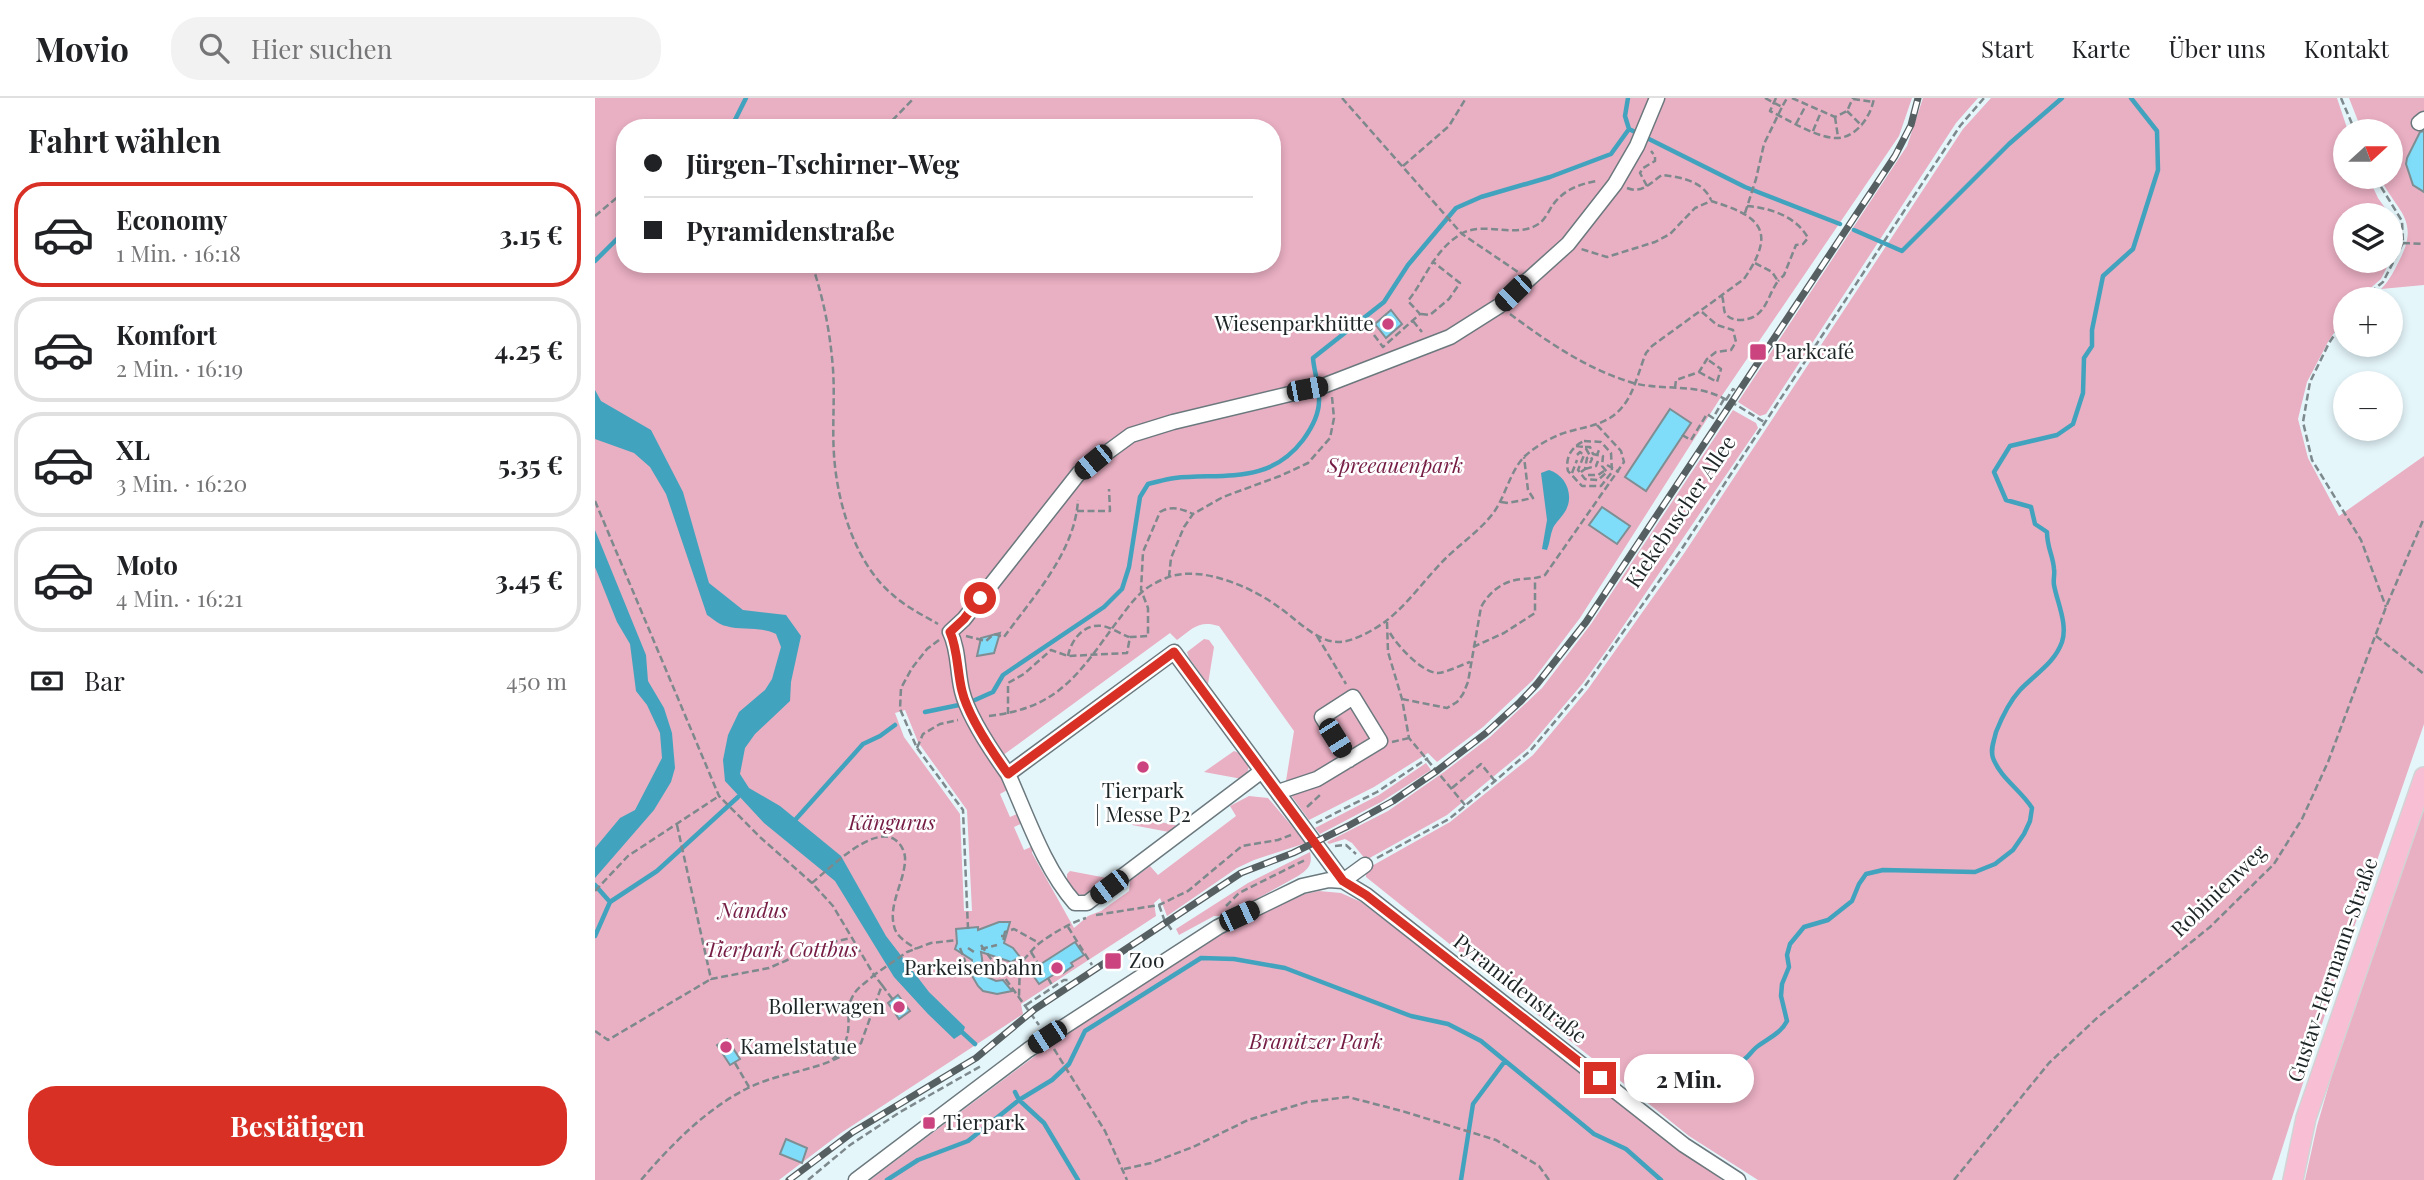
<!DOCTYPE html>
<html lang="de">
<head>
<meta charset="utf-8">
<style>
	body { margin:0; font-family:"Playfair Display",serif; background:#f2f2f2; color:#202124; height:100vh; display:flex; flex-direction:column; font-size:26px; white-space:nowrap }
	* { box-sizing:border-box; margin:0 }
	p { font-size:23px; color:#757577 }
	.icon { flex:none; width:38px; height:38px; fill:none; stroke:currentColor; stroke-width:2; stroke-linecap:round; stroke-linejoin:round }
	.map { position:relative; flex:1; overflow:hidden }
	.panel { display:flex; flex-direction:column; background:#fff; width:595px }
	.panel>* { flex:none }
	.guide { position:absolute; left:21px; top:21px; width:665px; height:154px; border-radius:28px; box-shadow:0 4px 10px #0003; display:grid; align-content:center; height:154px; padding:0 28px; background:#fff }
	.needle { width:46px; rotate:69deg }
	.controls { position:absolute; left:1738px; top:21px; display:grid; gap:14px }
	.controls a { display:grid; place-items:center; width:70px; height:70px; border-radius:50%; background:#fff; box-shadow:0 4px 10px #0003; font-size:35px }
	.end { position:absolute; width:32px; height:32px; margin:-16px; border:9px solid #d93025; background:#fff; box-shadow:0 0 0 4px #fff }
	.from { border-radius:50% }
	.bubble { position:absolute; height:49px; border-radius:24px; background:#fff; box-shadow:0 4px 10px #0003; font-size:23px; font-weight:700; line-height:49px; text-align:center }
	.car { position:absolute; width:21px; height:42px; margin:-21px -10px; border-radius:9px; box-shadow:0 0 5px 2px #0007; background:linear-gradient(#222 24%,#8ab4d8 0 40%,#222 0 76%,#8ab4d8 0 86%,#222 0) }
	.guide b { display:flex; align-items:center; gap:24px; height:66px; font-size:26px }
	.guide b+b { border-top:2px solid #e0e0e0 }
	.guide i { width:18px; height:18px; background:#202124 }
	ul { padding:0; list-style:none }
	li { display:flex; align-items:center; gap:21px; height:105px; margin:0 14px 10px; padding:0 14px; border:4px solid #e0e0e0; border-radius:28px }
	li div { flex:1 }
	li b { display:block; font-size:26px }
	li em { font-style:normal; font-weight:700 }
	li.active { border-color:#d93025 }
	li>.icon { width:63px; height:63px; stroke-width:1.5 }
	h2 { padding:0 28px; font-size:32px; line-height:84px }
	.pay { display:flex; align-items:center; gap:18px; height:77px; padding:0 28px; font-size:26px }
	.pay p { margin-inline-start:auto }
	.primary-button { display:flex; gap:14px; margin-top:auto; padding:14px 28px }
	.primary-button a { flex:1; height:80px; border-radius:28px; background:#d93025; color:#fff; font-size:28px; font-weight:700; line-height:80px; text-align:center }
	header { display:flex; align-items:center; gap:42px; box-sizing:border-box; height:98px; padding:0 35px; background:#fff; border-bottom:2px solid #e0e0e0 }
	header strong { font-size:33px }
	nav { display:flex; gap:38px; margin-inline-start:auto; font-size:24px }
	.search { width:490px; height:63px; background:#f2f2f2; display:flex; align-items:center; gap:18px; box-sizing:border-box; padding:0 24px; border-radius:28px; color:#757577; font-size:26px }
	main { display:flex; flex:1; min-height:0 }
	.map>svg:first-child { display:block }
</style>
</head>
<body>
<header>
<strong>Movio</strong>
<div class="search"><svg class="icon" aria-label="search" viewBox="0 0 24 24"><circle cx="10" cy="10" r="6"/><path d="M15 15l6 6"/></svg>Hier suchen</div>
<nav><a>Start</a><a>Karte</a><a>Über uns</a><a>Kontakt</a></nav>
</header>
<main>
<section class="panel">
<h2>Fahrt wählen</h2>
<ul>
<li class="active"><svg class="icon" aria-label="car" viewBox="0 0 24 24"><path d="M5 17H2v-5l4-1 3-4h7l3 4 3 1v5h-3M9 17h6M6 11h13"/><circle cx="7" cy="17" r="2"/><circle cx="17" cy="17" r="2"/></svg><div><b>Economy</b><p>1 Min. · 16:18</p></div><em>3.15 €</em></li>
<li><svg class="icon" aria-label="car" viewBox="0 0 24 24"><path d="M5 17H2v-5l4-1 3-4h7l3 4 3 1v5h-3M9 17h6M6 11h13"/><circle cx="7" cy="17" r="2"/><circle cx="17" cy="17" r="2"/></svg><div><b>Komfort</b><p>2 Min. · 16:19</p></div><em>4.25 €</em></li>
<li><svg class="icon" aria-label="car" viewBox="0 0 24 24"><path d="M5 17H2v-5l4-1 3-4h7l3 4 3 1v5h-3M9 17h6M6 11h13"/><circle cx="7" cy="17" r="2"/><circle cx="17" cy="17" r="2"/></svg><div><b>XL</b><p>3 Min. · 16:20</p></div><em>5.35 €</em></li>
<li><svg class="icon" aria-label="car" viewBox="0 0 24 24"><path d="M5 17H2v-5l4-1 3-4h7l3 4 3 1v5h-3M9 17h6M6 11h13"/><circle cx="7" cy="17" r="2"/><circle cx="17" cy="17" r="2"/></svg><div><b>Moto</b><p>4 Min. · 16:21</p></div><em>3.45 €</em></li>
</ul>
<div class="pay"><svg class="icon" aria-label="cash" viewBox="0 0 24 24"><path d="M3 7h18v10H3z"/><circle cx="12" cy="12" r="2"/></svg>Bar<p>450 m</p></div>
<div class="primary-button"><a>Bestätigen</a></div>
</section>
<div class="map">
<svg width="1829" height="1082" viewBox="0 0 1829 1082">
	<rect width="100%" height="100%" fill="#e5f6fb"/>
	<!-- green -->
	<path fill="#e9afc2" fill-rule="evenodd" d="M0,0h1317l-13,38 -178,261 -141,221 -47,62 -50,47 -46,35 -9,-9 -54,34 -65,33 -24,-33 9,-56 -75,-105c-20,-6 -26,2 -42,14l-7,-7 -175,128 14,28 -9,5 10,23 9,-4 4,10 -9,4 10,23 9,-4 -1,7 42,75 14,-12 13,-5 28,-20 1,-10 20,-15 8,9 78,-59 -6,-10 19,-10 19,2 38,45 -52,17 -17,8 -70,48 -7,-18 -6,5 2,13 -135,88 2,10 -182,119 -62,47h-184zM30,30h647v136h-647zM310,612l13,32 49,68 5,101h-8l-4,-97 -56,-77 -9,-24z
		M1328,0h55l-22,25 -190,291 -6,2 -22,-14 169,-256z
		M1396,0h346l11,33h-3v46h23l10,21 19,27 1,17 -7,17v-44h-46v46h45l-9,18 -23,20h-13v17l-17,26 -21,40 -9,37 10,39 31,58 85,-60v268l-86,250 -66,206h-514l-69,-44 -323,-259v-6l4,-4 80,-45 83,-67 55,-66 97,-137 278,-423z
		M1754,0h75v187l-43,4c9,-9 14,-20 20,-32 19,-39 -7,-48 -21,-80h11v-46h-29z
		M1138,312l23,13 2,5 -149,219 -26,36 -55,65 -81,67 -81,45 -14,-17 -7,-4 -16,5 -2,-2 61,-31 56,-39 46,-35 52,-49 49,-64z
		M609,541l5,1 5,7 -6,37 -19,-26 -2,-6z
		M639,653l5,2 10,13 -2,8 -5,5 -38,-7z
		M831,665l5,7 -50,32 -61,32 -5,-6 64,-33z
		M1829,711v371h-119l12,-54 44,-151z
		M547,720l37,8 -10,6 -37,-7z
		M715,754c3,13 -2,17 -12,24l-72,40h-12l-35,19 -3,-6 72,-46z
		M475,773l37,7 -23,17 -9,-1 -8,-14v-6z
		M724,793l22,2 20,9 361,278h-852l189,-142 163,-106 83,-38z"/>
	<!-- water -->
	<path fill="#42a3be" d="M0,292l6,11 50,29 32,62 26,91 34,27 43,5 15,21 -10,46 -1,19 -35,33 -10,14 -5,26 9,14 31,18 61,50 45,80 43,56 36,35 -2,6 -9,6 -26,-25 -34,-37 -59,-96 -71,-58 -39,-42 -2,-21 5,-25 11,-23 26,-22 7,-11 9,-32 -5,-13c-15,-8 -33,-3 -50,-8 -6,-1 -13,-7 -19,-11l-41,-121 -16,-27 -16,-14 -39,-14z
		M954,372c17,5 25,25 17,40 -4,7 -10,12 -13,18 -3,7 -3,15 -6,22l-5,-1 5,-29 -6,-47z
		M0,432l51,125 2,26 16,27 8,25 3,35 -4,14 -17,28 -59,68v-30l25,-30 15,-8 27,-52 -2,-25 -13,-28 -11,-14 -6,-47 -13,-22 -22,-55z"/>
	<g fill="none" stroke-linecap="round" stroke-linejoin="round">
		<!-- stream -->
		<path stroke="#42a3be" stroke-width="4.5" d="M1033,0l-3,18 4,13 116,58 95,37
			M133,30l6,-6 12,-24
			M1259,132l48,21 107,-107 53,-46
			M0,163l30,-30
			M380,602l18,-8 10,-17 101,-68 18,-18 7,-22 11,-70 8,-13c9,-2 18,-5 27,-6 48,-5 94,7 128,-38 8,-11 16,-25 16,-39 1,-13 -5,-29 -6,-43l71,-56 24,-37 48,-57 25,-11 69,-20 61,-23 18,-25
			M330,614l34,-7
			M201,721l67,-75 17,-8 15,-11
			M0,787l15,17
			M0,838l15,-34 47,-31 81,-74
			M368,935l12,11
			M1045,971c36,-16 69,14 102,-8 6,-3 10,-11 16,-15 11,-8 23,-13 29,-25l-6,-25 1,-12 7,-17 -2,-12 3,-11 14,-17 24,-7 24,-19 7,-17 7,-10 17,-4 92,2 20,-8 18,-14 11,-16 6,-13 2,-13c-11,-18 -31,-29 -39,-50 -3,-9 1,-17 3,-26 6,-15 13,-30 24,-42 15,-16 34,-26 42,-48 6,-18 -5,-40 -8,-57 -1,-6 1,-11 0,-16 -1,-14 -7,-21 -7,-37l-12,-8 -4,-17 -25,-7 -12,-28 16,-26 47,-11 16,-11 10,-31 1,-35 8,-12v-16l11,-54 30,-27 25,-79 -1,-39 -26,-33
			M420,994l4,8 25,23 34,57
			M292,1082l31,-20 50,-19 51,-41 33,-20 17,-16 16,-33 116,-73 33,1 51,9 126,48 37,8 33,17 113,93 32,15 35,31
			M866,1082l12,-76 32,-43"/>
	</g>
	<!-- building -->
	<path fill="#7fddf9" stroke="#7e8e93" stroke-width="2" d="M1829,33v61l-11,-7 -7,-21 1,-6 13,-26z
		M796,212l11,14 -16,14 -11,-14z
		M1075,311l21,14 -45,68 -21,-14z
		M1007,409l28,19 -13,18 -28,-19z
		M405,535l-6,20 -17,3 4,-18z
		M404,824h11l-6,21 9,5 7,9 -9,5 -30,-10 3,21 3,4 9,4 7,-1 9,11 -15,3 -14,-3 -5,-5 -7,-12 1,-14 -17,-11 2,-6 -1,-14 22,-2v3z
		M480,844l9,13 -13,8 2,3 -10,7 -2,-3 -22,14 -9,-13z
		M303,897l12,16 -11,8 -11,-16z
		M132,941l13,20 -10,6 -13,-20z
		M191,1041l21,9 -5,15 -22,-9z"/>
	<g fill="none" stroke-linecap="round" stroke-linejoin="round">
		<defs>
			<path id="minor" d="M1824,25l5,-4
				M667,673l-175,132h-12c-31,-35 -48,-87 -67,-129l166,-122 169,229 23,14 318,250 54,35
				M413,676c-15,-21 -40,-58 -46,-83 -5,-20 -3,-41 -12,-59l14,-13 115,-146 52,-38 42,-13 150,-36 127,-49 49,-31 69,-62 47,-60 22,-38 20,-48
				M683,694l39,-13 63,-38 -27,-44 -31,20 27,43
				M748,783l22,-16
				M261,1082l172,-130 190,-123 84,-41 27,-6 14,1"/>
			<path id="major" d="M1698,1082l13,-62 118,-341"/>
		</defs>
		<!-- minor casing -->
		<use href="#minor" stroke="#6b797e" stroke-width="17"/>
		<!-- major casing -->
		<use href="#major" stroke="#d2d3d4" stroke-width="22"/>
		<!-- path -->
		<path stroke="#7d898c" stroke-width="2.5" stroke-dasharray="7 3.5" stroke-linecap="butt" d="M747,0l120,136 56,38
			M1170,0l17,9 5,-9
			M1181,0l-6,13c19,9 41,24 63,27 22,2 38,-21 41,-40
			M1197,0l43,19 12,-6 6,-13
			M1746,0l14,33
			M1258,1l20,3
			M1252,13l15,15
			M1240,19l3,20
			M1201,26l10,-19
			M106,30l4,-4 10,4
			M290,30l29,-30
			M1218,33l8,-19
			M808,68l46,-40 17,-28
			M1052,88l-7,-13 3,-5 12,-7v-5l-4,-5
			M1032,90c15,6 23,-5 35,-13 19,2 41,6 49,25
			M1152,108c23,2 49,10 61,32l-5,6 -7,1 -12,30 -6,6
			M1150,115l11,-34 8,-35 18,-37
			M0,118l30,-25
			M1808,145l21,1
			M217,166c12,37 18,67 21,105 2,29 -1,57 1,86 3,47 21,109 59,140 13,12 30,20 45,29
			M1127,198c2,5 1,12 3,17 3,5 9,7 15,7 26,-1 26,-22 38,-39l-6,-9 -17,-9
			M1767,201l21,-17 20,-39 -1,-22 -27,-44
			M826,216l9,1 19,-16 11,-16 -28,-22
			M915,216c38,28 75,54 120,68 22,7 47,4 69,8 24,4 46,21 67,33
			M1750,221l-16,24 -19,39 -7,40 9,38 49,80 25,67
			M818,223l9,11
			M779,237l9,12 37,-33 -12,-13c18,-23 26,-51 53,-67 23,-14 56,6 79,-11 5,-4 9,-12 12,-17 11,-16 27,-22 45,-25
			M1104,274l18,10 4,-13 -14,-10
			M1080,290l1,-8 23,-8 8,-13 9,-7 15,-2 5,-8 -3,-12 -16,-5 -15,-13
			M1131,302l7,-11 2,1
			M1087,337l9,5 16,-26 6,4 11,-19
			M989,343l17,1 10,11 1,19 -11,14h-19l-14,-15c-3,-13 3,-24 16,-30z
			M981,348l9,1 7,12 -2,4
			M990,349h5l3,7 4,1
			M982,357l3,-3 4,3 -6,15 7,9 13,1 9,-8 -5,-6 1,-10 -6,-1 2,-5 -2,-1
			M1012,367l12,7
			M990,371l11,-3 2,-5
			M986,374l4,-3 2,-11 3,-1
			M977,375l5,-13
			M993,377h10l6,-4
			M0,403l124,295 42,42 51,45 21,23 41,69c-6,6 -16,12 -20,19 -14,22 7,39 -23,67 -27,11 -57,14 -83,27 -42,21 -77,57 -107,92
			M906,404l7,1 25,-5 -5,-8 -4,-33
			M482,413h33l-1,-22
			M574,479l2,-19 13,-31 9,-13 30,-17 57,-21 28,-13 22,-25 4,-20 -2,-21
			M792,524l1,30 14,47 7,39 56,67
			M795,535c7,12 32,40 48,40 10,-1 23,-8 32,-11
			M371,538l20,5 8,-7 10,3c29,-40 71,-85 74,-137
			M722,538l29,48
			M1781,538l48,38
			M344,542l-12,9 -15,19 -11,20 -1,21 17,39 46,62 5,119
			M878,549l31,-14 31,-20v-33
			M473,558c3,-16 16,-33 35,-30 9,2 18,8 26,11
			M807,601l45,9 10,-6 6,-8 5,-12 13,-75c9,-16 23,-27 42,-28 9,-1 13,0 22,-4l79,-113 -3,-11 -24,-26
			M413,616v-31l16,-9 27,-24 17,6 59,-3 3,-16 18,-1v-28l-7,-18 2,-38 17,-40c12,-7 22,-3 33,2
			M394,618c69,-8 89,-41 127,-93 17,-22 23,-34 50,-45 34,-14 86,9 114,30 16,11 37,34 58,34 15,0 36,-12 48,-21 21,-16 40,-43 59,-62 16,-16 36,-29 49,-47 12,-17 16,-41 31,-56 10,-9 23,-17 36,-22 22,-8 46,-7 62,-28 11,-13 16,-36 23,-53l6,-7 92,-67c33,-48 17,-63 -33,-78l-16,7 -25,26 -15,8 -48,15 -26,-8
			M797,644l17,-4
			M322,650l6,-14 17,-10 18,-4
			M857,690l29,-24 14,17
			M712,709l13,-12
			M721,725l61,-31 51,-34
			M82,727l34,154 58,-11 55,-24 27,-6
			M740,748l11,-1 10,9
			M782,760l72,-39 46,-38 35,-30 55,-65 96,-136 279,-424 24,-28
			M217,785c17,-14 59,-57 82,-44 6,4 10,10 11,18 1,23 -17,46 -11,69 2,11 14,17 22,23
			M0,793l33,-35 91,-60
			M564,807l5,14 9,13
			M631,808l13,-13 68,-34
			M501,817l63,-10 29,-14 54,-45 36,-6 13,-5
			M473,829l24,38
			M406,838h3l-1,7
			M409,838l1,-4 9,-3 25,14
			M386,847l58,80
			M365,850l8,21 3,1
			M373,850l6,4 2,-1
			M386,851l16,-4
			M436,854l8,13
			M422,860l3,5 -1,33
			M389,874c9,-3 19,-2 28,-4 12,-5 19,-19 29,-26 14,-10 29,-19 45,-24
			M453,880l5,9
			M287,887l11,15
			M431,907l38,-25h5
			M0,933l13,9 103,-61
			M459,951l51,82 22,49
			M238,962l18,-8 10,-9 21,-58 -8,-10 33,-23 24,-9 26,-3
			M140,965l14,24
			M529,1071l27,-6 42,-16 55,-27 59,-18 41,-5 54,14 94,29 43,26 10,14
			M213,1082l42,-35 50,-33 81,-46
			M1359,1082l95,-117 49,-46 112,-90 64,-63 28,-45 26,-57 58,-155 38,-89"/>
		<!-- minor -->
		<use href="#minor" stroke="#fff" stroke-width="14"/>
		<!-- major -->
		<use href="#major" stroke="#f8bed3" stroke-width="19"/>
		<defs>
			<path id="rail" d="M194,1082l64,-48 123,-74 59,-49 206,-136 52,-20 55,-27 45,-25 45,-31 48,-37 34,-31 17,-18 49,-62 309,-466 16,-31 7,-27"/>
		</defs>
		<!-- rail casing -->
		<use href="#rail" stroke="#565f62" stroke-width="7"/>
		<!-- rail -->
		<use href="#rail" stroke="#fff" stroke-width="4.5" stroke-dasharray="13" stroke-linecap="butt"/>
	</g>
	<g fill="none" stroke-linecap="round" stroke-linejoin="round">
		<!-- route -->
		<path stroke="#d93025" stroke-width="9" d="M385,500l-16,21 -14,13c8,18 7,39 12,59 6,25 31,62 46,83l166,-122 169,229 23,14 234,183"/>
	</g>
	<!-- markers -->
	<g fill="#cc447f" stroke="#fff" stroke-width="2.5">
		<circle cx="793" cy="226" r="7"/>
		<rect x="1154" y="245" width="18" height="18" rx="3.5"/>
		<circle cx="548" cy="669" r="7"/>
		<rect x="509" y="854" width="18" height="18" rx="3.5"/>
		<circle cx="462" cy="870" r="7"/>
		<circle cx="304" cy="909" r="7"/>
		<circle cx="131" cy="949" r="7"/>
		<rect x="327" y="1018" width="14" height="14" rx="3.5"/>
	</g>
	<g text-anchor="middle" stroke-width="5" stroke-linejoin="round" paint-order="stroke">
		<!-- poi labels -->
		<g font-size="21" fill="#1e2527" stroke="#fff" text-anchor="start">
			<text x="779" y="233" text-anchor="end">Wiesenparkhütte</text>
			<text x="1179" y="261">Parkcafé</text>
			<text x="548" y="700" text-anchor="middle">Tierpark<tspan x="548" dy="24">| Messe P2</tspan></text>
			<text x="534" y="870">Zoo</text>
			<text x="448" y="877" text-anchor="end">Parkeisenbahn</text>
			<text x="290" y="916" text-anchor="end">Bollerwagen</text>
			<text x="145" y="956">Kamelstatue</text>
			<text x="348" y="1032">Tierpark</text>
		</g>
		<!-- park labels -->
		<g font-size="21" font-style="italic" fill="#751c45" stroke="#fff">
			<text x="800" y="375">Spreeauenpark</text>
			<text x="297" y="732">Kängurus</text>
			<text x="158" y="820">Nandus</text>
			<text x="186" y="859">Tierpark Cottbus</text>
			<text x="721" y="951">Branitzer Park</text>
		</g>
		<!-- street labels -->
		<g font-size="21" fill="#1e2527" stroke="#fff">
			<text transform="translate(1086 414) rotate(-56)" y="7">Kiekebuscher Allee</text>
			<text transform="translate(1624 793) rotate(-44)" y="7">Robinienweg</text>
			<text transform="translate(1738 872) rotate(-71)" y="7">Gustav-Hermann-Straße</text>
			<text transform="translate(925 891) rotate(38)" y="7">Pyramidenstraße</text>
		</g>
	</g>
</svg>
<div class="controls">
<a><svg class="needle" viewBox="-14 -14 28 28"><path d="M0-13l5 13h-10z" fill="#e53935"/><path d="M0 13l5-13h-10z" fill="#757577"/></svg></a>
<a><svg class="icon" aria-label="layers" viewBox="0 0 24 24"><path d="M12 4l9 5-9 5-9-5zM3 14l9 5 9-5"/></svg></a>
<a>+</a>
<a>−</a>
</div>
<i class="end from" style="left:385px;top:500px"></i>
<i class="end" style="left:1005px;top:980px"></i>
<div class="bubble" style="left:1029px;top:956px;width:130px">2 Min.</div>
<i class="car" style="left:918px;top:195px;rotate:226deg"></i>
<i class="car" style="left:712px;top:291px;rotate:79deg"></i>
<i class="car" style="left:498px;top:364px;rotate:231deg"></i>
<i class="car" style="left:740px;top:640px;rotate:148deg"></i>
<i class="car" style="left:514px;top:789px;rotate:233deg"></i>
<i class="car" style="left:644px;top:818px;rotate:65deg"></i>
<i class="car" style="left:452px;top:939px;rotate:237deg"></i>
<div class="guide">
<b><i class="from"></i>Jürgen-Tschirner-Weg</b>
<b><i></i>Pyramidenstraße</b>
</div>
</div>
</main>
</body>
</html>
